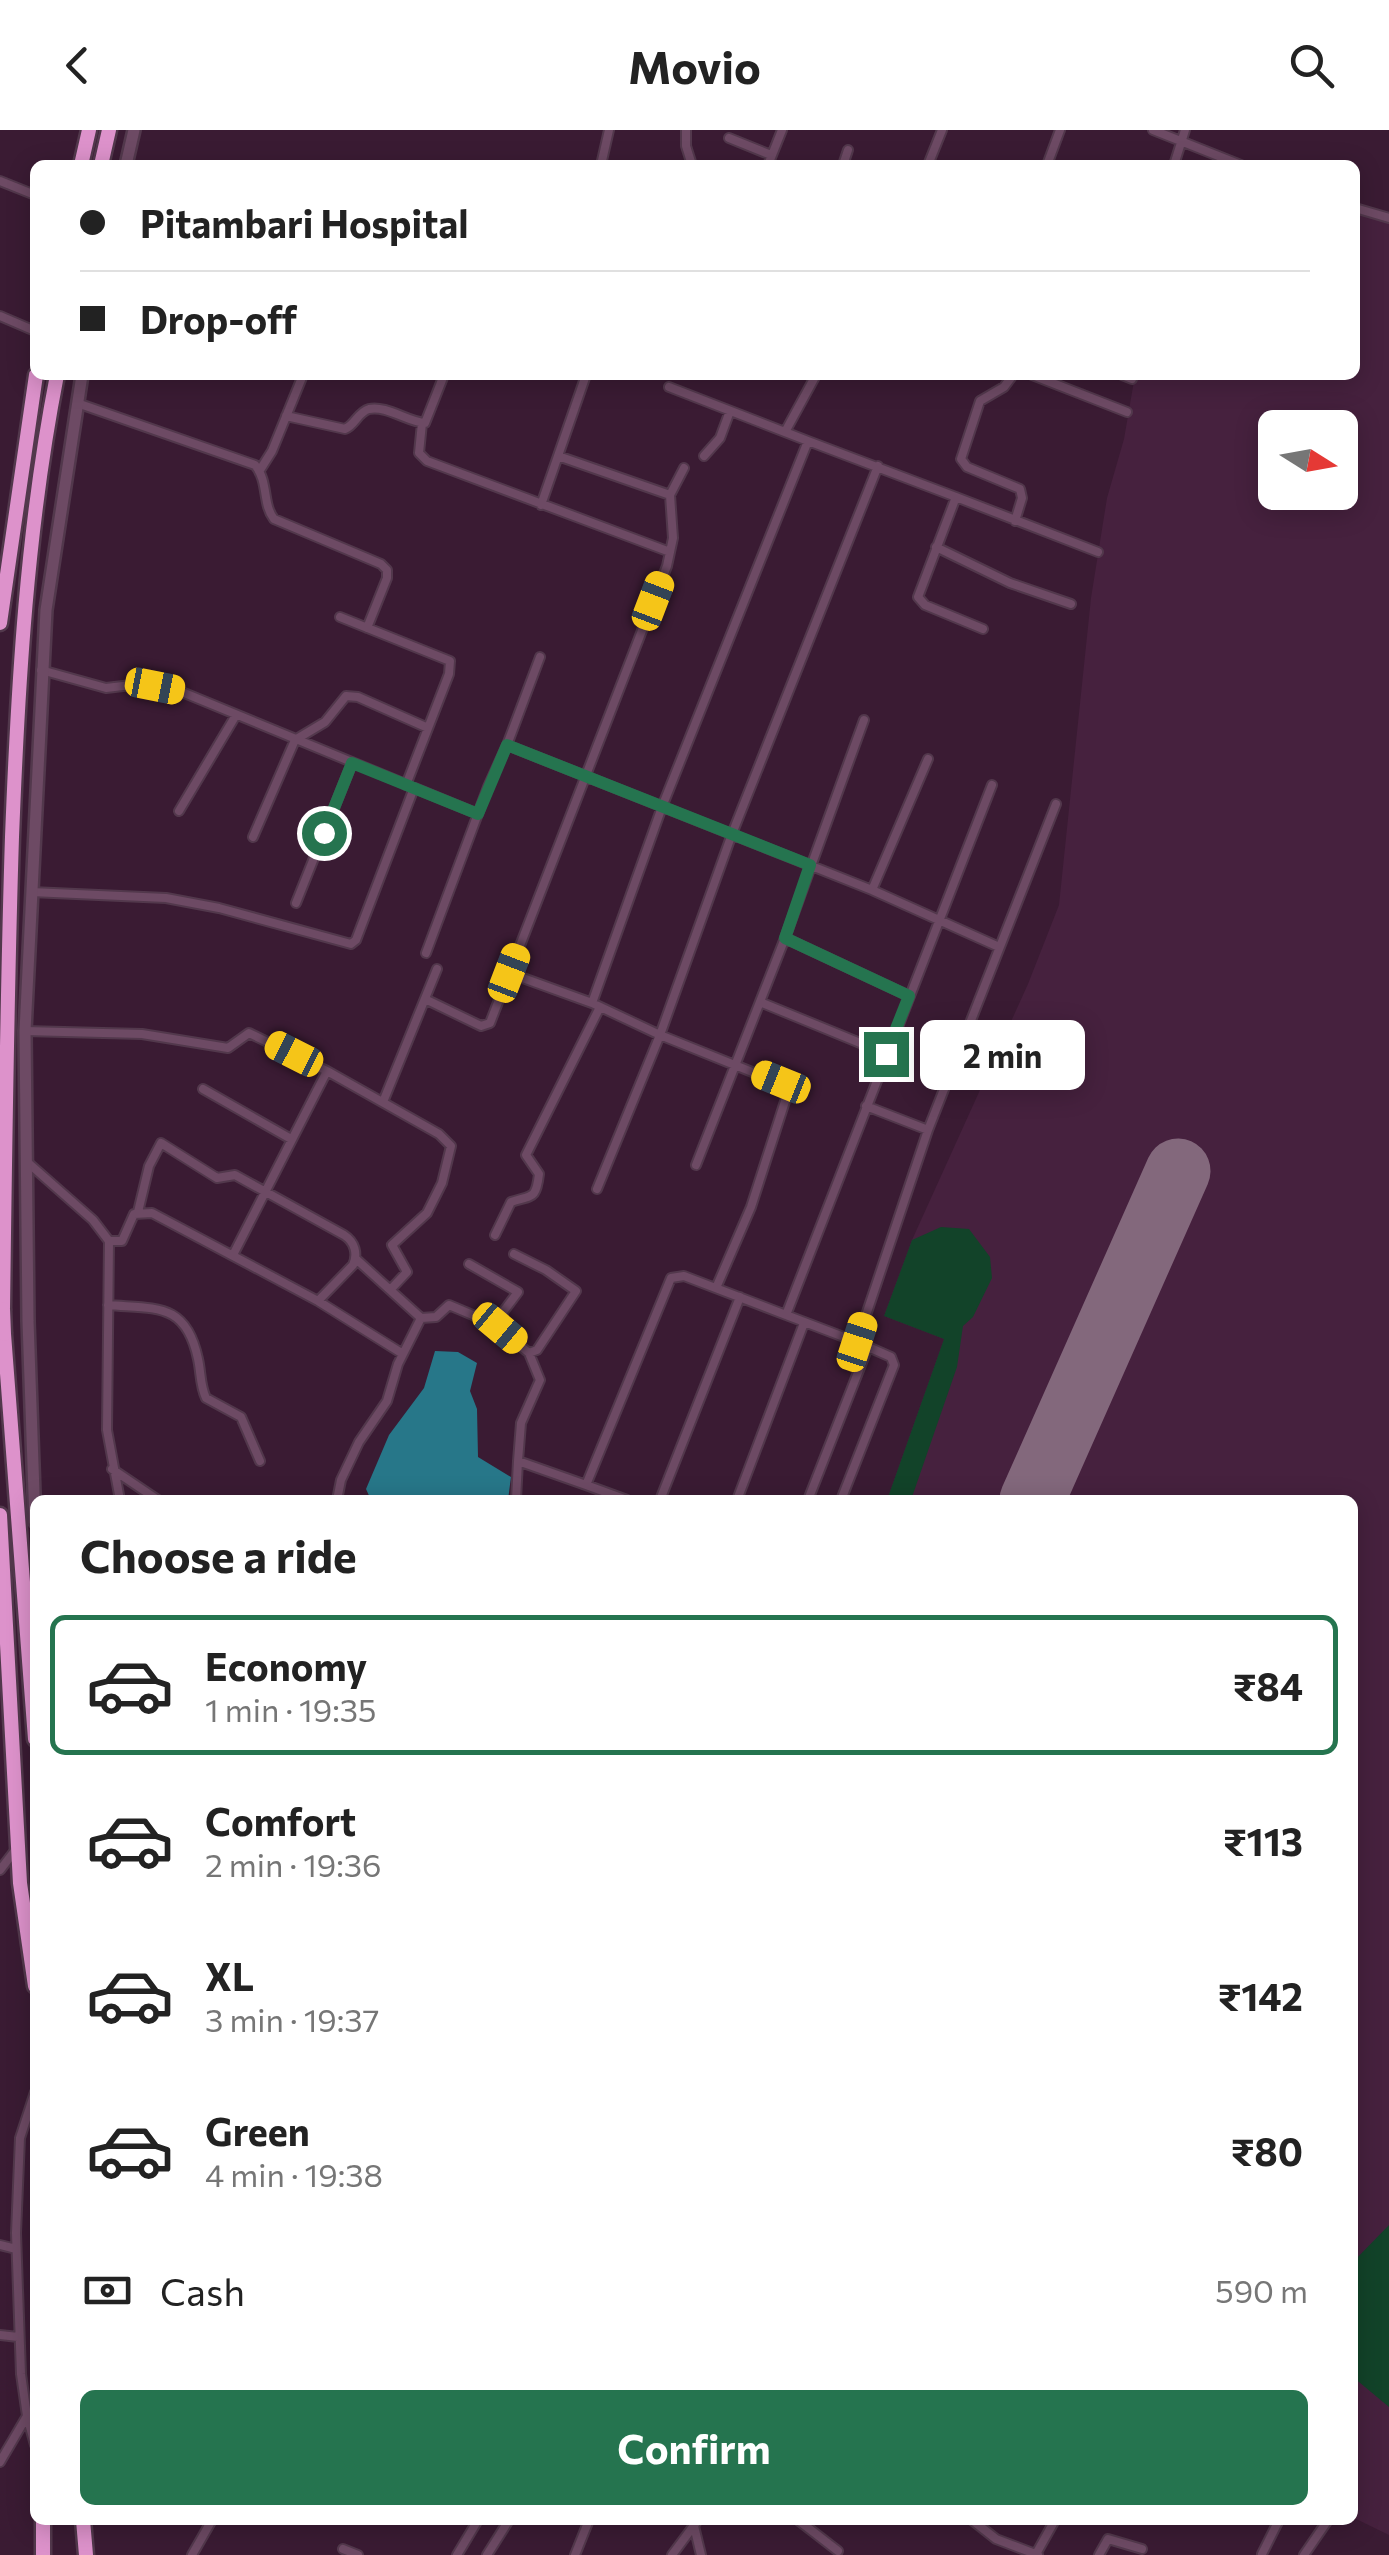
<!DOCTYPE html>
<html lang="en">
<head>
<meta charset="utf-8">
<style>
	body { margin:0; font-family:Commissioner,sans-serif; background:#f6f6f6; color:#222; height:100vh; display:flex; flex-direction:column; font-size:38px; white-space:nowrap }
	* { box-sizing:border-box; margin:0 }
	p { font-size:32px; color:#767676 }
	.icon { flex:none; width:55px; height:55px; fill:none; stroke:currentColor; stroke-width:2; stroke-linecap:round; stroke-linejoin:round }
	.map { position:relative; flex:1; overflow:hidden }
	.sheet { position:absolute; left:30px; top:1365px; width:1328px; height:1030px; display:flex; flex-direction:column; background:#fff; border-radius:15px; box-shadow:0 5px 25px #0003 }
	.sheet>* { flex:none }
	.top-card { position:absolute; left:30px; top:30px; width:1330px; height:220px; border-radius:15px; box-shadow:0 5px 25px #0003; display:grid; align-content:center; height:220px; padding:0 50px; background:#fff }
	.needle { width:65px; rotate:101deg }
	.buttons { position:absolute; left:1258px; top:280px; display:grid; gap:20px }
	.buttons a { display:grid; place-items:center; width:100px; height:100px; border-radius:15px; background:#fff; box-shadow:0 5px 25px #0003; font-size:50px }
	.end { position:absolute; width:45px; height:45px; margin:-22px; border:12px solid #25744f; background:#fff; box-shadow:0 0 0 5px #fff }
	.from { border-radius:50% }
	.bubble { position:absolute; height:70px; border-radius:15px; background:#fff; box-shadow:0 5px 25px #0003; font-size:32px; font-weight:700; line-height:70px; text-align:center }
	.car { position:absolute; width:30px; height:60px; margin:-30px -15px; border-radius:12px; box-shadow:0 0 8px 2px #0007; background:linear-gradient(#f5c518 24%,#345 0 40%,#f5c518 0 76%,#345 0 86%,#f5c518 0) }
	.top-card b { display:flex; align-items:center; gap:35px; height:95px; font-size:38px }
	.top-card b+b { border-top:2px solid #e0e0e0 }
	.top-card i { width:25px; height:25px; background:#222 }
	ul { padding:0; list-style:none }
	li { display:flex; align-items:center; gap:30px; height:140px; margin:0 20px 15px; padding:0 30px; border:5px solid transparent; border-radius:15px }
	li div { flex:1 }
	li b { display:block; font-size:38px }
	li em { font-style:normal; font-weight:700 }
	li.on { border-color:#25744f }
	li>.icon { width:90px; height:90px; stroke-width:1.5 }
	h2 { padding:0 50px; font-size:45px; line-height:120px }
	.pay { display:flex; align-items:center; gap:25px; height:110px; padding:0 50px; font-size:38px }
	.pay p { margin-inline-start:auto }
	.primary-button { display:flex; gap:20px; margin-top:auto; padding:20px 50px }
	.primary-button a { flex:1; height:115px; border-radius:15px; background:#25744f; color:#fff; font-size:40px; font-weight:700; line-height:115px; text-align:center }
	header { display:flex; justify-content:space-between; align-items:center; height:130px; padding:0 50px; background:#fff; font-size:45px; font-weight:700 }
	.map>svg:first-child { display:block }
</style>
</head>
<body>
<header><svg class="icon" aria-label="back" viewBox="0 0 24 24"><path d="M15 5l-7 7 7 7"/></svg>Movio<svg class="icon" aria-label="search" viewBox="0 0 24 24"><circle cx="10" cy="10" r="6"/><path d="M15 15l6 6"/></svg></header>
<div class="map">
<svg width="1389" height="2425" viewBox="0 0 1389 2425">
	<rect width="100%" height="100%" fill="#3a1b33"/>
	<!-- built -->
	<path fill="#46213e" fill-rule="evenodd" d="M1355,76l34,10v2319l-37,-18v-1017h-465l57,-161 -60,-23 28,-76 116,-256 31,-79 32,-307 16,-100 17,-59 11,-64h220zM1275,298h65v64h-65z"/>
	<!-- green -->
	<path fill="#124329" d="M941,1097l28,2 21,28 2,21 -19,39 -10,9 -6,41 -46,133h-24l57,-161 -60,-23 28,-76z
		M1389,2095v182l-36,-30 -1,-114z"/>
	<!-- water -->
	<path fill="#277789" d="M435,1221l23,1 19,11 -7,28 7,18 1,48 33,20 -3,23h-137l-5,-11 23,-54 35,-47z"/>
	<g fill="none" stroke-linecap="round" stroke-linejoin="round">
		<!-- runway -->
		<path stroke="#83687c" stroke-width="65" d="M1032,1370l146,-329"/>
		<defs>
			<path id="street" d="M686,0v16l6,19
				M1153,0l88,35
				M729,8l42,17
				M601,35l8,-35
				M768,35l14,-35
				M843,35l5,-15
				M928,35l14,-35
				M1047,35l13,-35
				M1174,35l11,-35
				M0,51l35,14
				M1355,78l34,10
				M0,186l35,15
				M1013,245l-9,12 -24,14 -19,58 6,8 53,22 2,9 -7,23
				M1032,245l95,37
				M1122,245l10,4
				M669,257l139,54
				M77,273l178,62c14,17 7,39 19,54l107,45 6,6v8l-20,50
				M286,286l59,13c10,-4 13,-17 24,-20 17,-4 39,13 56,14l19,-48
				M422,293l-3,30 8,8 243,91
				M785,302l31,-57
				M558,326l112,39
				M704,326l16,-18 10,-27
				M260,340l12,-19 31,-76
				M956,367l142,55
				M541,375l45,-130
				M936,417l74,36 61,21
				M340,487l110,44 -1,13 -43,111
				M41,540l65,18 34,-4 37,6 301,124
				M864,590l-79,218 124,58
				M507,615l33,-88
				M992,655l-206,530 71,27 71,-212 128,-326
				M179,681l57,-96
				M253,707l42,-97 30,-18 21,-26 12,1 70,31
				M872,760l56,-131
				M31,762l135,6 53,10 132,36 5,-4 58,-152
				M296,773l56,-140
				M426,823l62,-166 19,-42 365,145 127,57
				M509,843l83,30
				M425,869l56,27 9,-3 177,-457 6,-28 -3,-43 14,-27
				M760,872l127,52
				M25,901l117,3 86,14 21,-15 78,38
				M203,959l88,50
				M383,972l54,-133
				M866,976l62,24
				M26,1031l67,59 16,21h13l12,-27 18,-1 166,88 85,53
				M696,1035l89,-227
				M597,1059l63,-154 72,-201 146,-368
				M138,1082l11,-46 12,-23 56,35 18,-3 109,60c11,7 14,19 9,30l-35,36
				M495,1105l16,-33c21,-7 25,-2 28,-28l-13,-19 74,-148
				M109,1111l-2,189 13,70
				M233,1125l94,-184 112,63 12,12 -9,37 -15,30 -35,32 15,27 -16,17
				M469,1134l49,28 -24,32
				M716,1158l35,-81 37,-115 -1,-6 -127,-51 -68,-32 70,-196 146,-366 148,56 -38,100 7,8 58,24
				M108,1175c48,4 78,-3 90,54 3,13 2,27 8,39l35,19 19,44
				M421,1188l15,-1 13,-12 45,19 35,29 8,-3 39,-59 -30,-21 -32,-16
				M529,1223l11,27 -19,43 -3,38 68,24
				M112,1339l46,31
				M337,1370l4,-20 18,-38 28,-41 11,-37 23,-46 -65,-59
				M516,1370l2,-39
				M627,1370l-41,-15 85,-207 13,-2 102,39
				M660,1370l80,-203
				M737,1370l67,-177
				M808,1370l60,-153
				M841,1370l53,-135 -3,-8 -34,-15
				M0,1740l17,-22
				M35,1962l-15,46 -4,95 5,141 6,42 8,29
				M0,2115l16,4
				M0,2205l18,2
				M0,2332l27,-46
				M798,2390l40,31
				M972,2390l24,19 42,16
				M694,2396l7,29
				M343,2419l15,6
				M1036,2424l19,-34
				M1262,2424l17,-34
				M192,2425l20,-35
				M457,2425l21,-35
				M487,2425l22,-35
				M575,2425l14,-35
				M672,2425l26,-35
				M1099,2425l9,-16 34,10
				M1304,2425l24,-35"/>
			<path id="secondary" d="M126,35l8,-35
				M35,1392l-7,-201 -3,-290 21,-421 36,-235"/>
			<path id="highway" d="M81,35l8,-35
				M101,35l8,-35
				M0,493l36,-248
				M3,1179c2,-158 4,-315 9,-472 6,-154 15,-310 45,-462
				M4,1204l31,405
				M0,1385l20,368 15,103
				M83,2390l3,35
				M43,2425v-35"/>
		</defs>
		<!-- street casing -->
		<use href="#street" stroke="#52384c" stroke-width="12"/>
		<!-- secondary casing -->
		<use href="#secondary" stroke="#52384c" stroke-width="16"/>
		<!-- highway casing -->
		<use href="#highway" stroke="#52384c" stroke-width="19"/>
		<!-- street -->
		<use href="#street" stroke="#6d4a64" stroke-width="8"/>
		<!-- secondary -->
		<use href="#secondary" stroke="#6d4a64" stroke-width="11"/>
		<!-- highway -->
		<use href="#highway" stroke="#dd92cb" stroke-width="14"/>
		<defs>
			<path id="highway-bridge" d="M3,1179l1,25"/>
		</defs>
		<!-- highway-bridge casing -->
		<use href="#highway-bridge" stroke="#52384c" stroke-width="19" stroke-linecap="butt"/>
		<!-- highway-bridge -->
		<use href="#highway-bridge" stroke="#dd92cb" stroke-width="14"/>
	</g>
	<g fill="none" stroke-linecap="round" stroke-linejoin="round">
		<!-- route -->
		<path stroke="#25744f" stroke-width="12" d="M324,703l28,-70 126,51 29,-69 303,120 -25,73 124,58 -23,58"/>
	</g>
</svg>
<div class="buttons">
<a><svg class="needle" viewBox="-14 -14 28 28"><path d="M0-13l5 13h-10z" fill="#e53935"/><path d="M0 13l5-13h-10z" fill="#767676"/></svg></a>
</div>
<i class="end from" style="left:324px;top:703px"></i>
<i class="end" style="left:886px;top:924px"></i>
<div class="bubble" style="left:920px;top:890px;width:165px">2 min</div>
<i class="car" style="left:653px;top:471px;rotate:21deg"></i>
<i class="car" style="left:155px;top:556px;rotate:101deg"></i>
<i class="car" style="left:509px;top:843px;rotate:21deg"></i>
<i class="car" style="left:294px;top:924px;rotate:297deg"></i>
<i class="car" style="left:781px;top:952px;rotate:292deg"></i>
<i class="car" style="left:500px;top:1198px;rotate:130deg"></i>
<i class="car" style="left:857px;top:1212px;rotate:18deg"></i>
<div class="top-card">
<b><i class="from"></i>Pitambari Hospital</b>
<b><i></i>Drop-off</b>
</div>
<section class="sheet">
<h2>Choose a ride</h2>
<ul>
<li class="on"><svg class="icon" aria-label="car" viewBox="0 0 24 24"><path d="M5 17H2v-5l4-1 3-4h7l3 4 3 1v5h-3M9 17h6M6 11h13"/><circle cx="7" cy="17" r="2"/><circle cx="17" cy="17" r="2"/></svg><div><b>Economy</b><p>1 min · 19:35</p></div><em>₹84</em></li>
<li><svg class="icon" aria-label="car" viewBox="0 0 24 24"><path d="M5 17H2v-5l4-1 3-4h7l3 4 3 1v5h-3M9 17h6M6 11h13"/><circle cx="7" cy="17" r="2"/><circle cx="17" cy="17" r="2"/></svg><div><b>Comfort</b><p>2 min · 19:36</p></div><em>₹113</em></li>
<li><svg class="icon" aria-label="car" viewBox="0 0 24 24"><path d="M5 17H2v-5l4-1 3-4h7l3 4 3 1v5h-3M9 17h6M6 11h13"/><circle cx="7" cy="17" r="2"/><circle cx="17" cy="17" r="2"/></svg><div><b>XL</b><p>3 min · 19:37</p></div><em>₹142</em></li>
<li><svg class="icon" aria-label="car" viewBox="0 0 24 24"><path d="M5 17H2v-5l4-1 3-4h7l3 4 3 1v5h-3M9 17h6M6 11h13"/><circle cx="7" cy="17" r="2"/><circle cx="17" cy="17" r="2"/></svg><div><b>Green</b><p>4 min · 19:38</p></div><em>₹80</em></li>
</ul>
<div class="pay"><svg class="icon" aria-label="cash" viewBox="0 0 24 24"><path d="M3 7h18v10H3z"/><circle cx="12" cy="12" r="2"/></svg>Cash<p>590 m</p></div>
<div class="primary-button"><a>Confirm</a></div>
</section>
</div>
</body>
</html>
